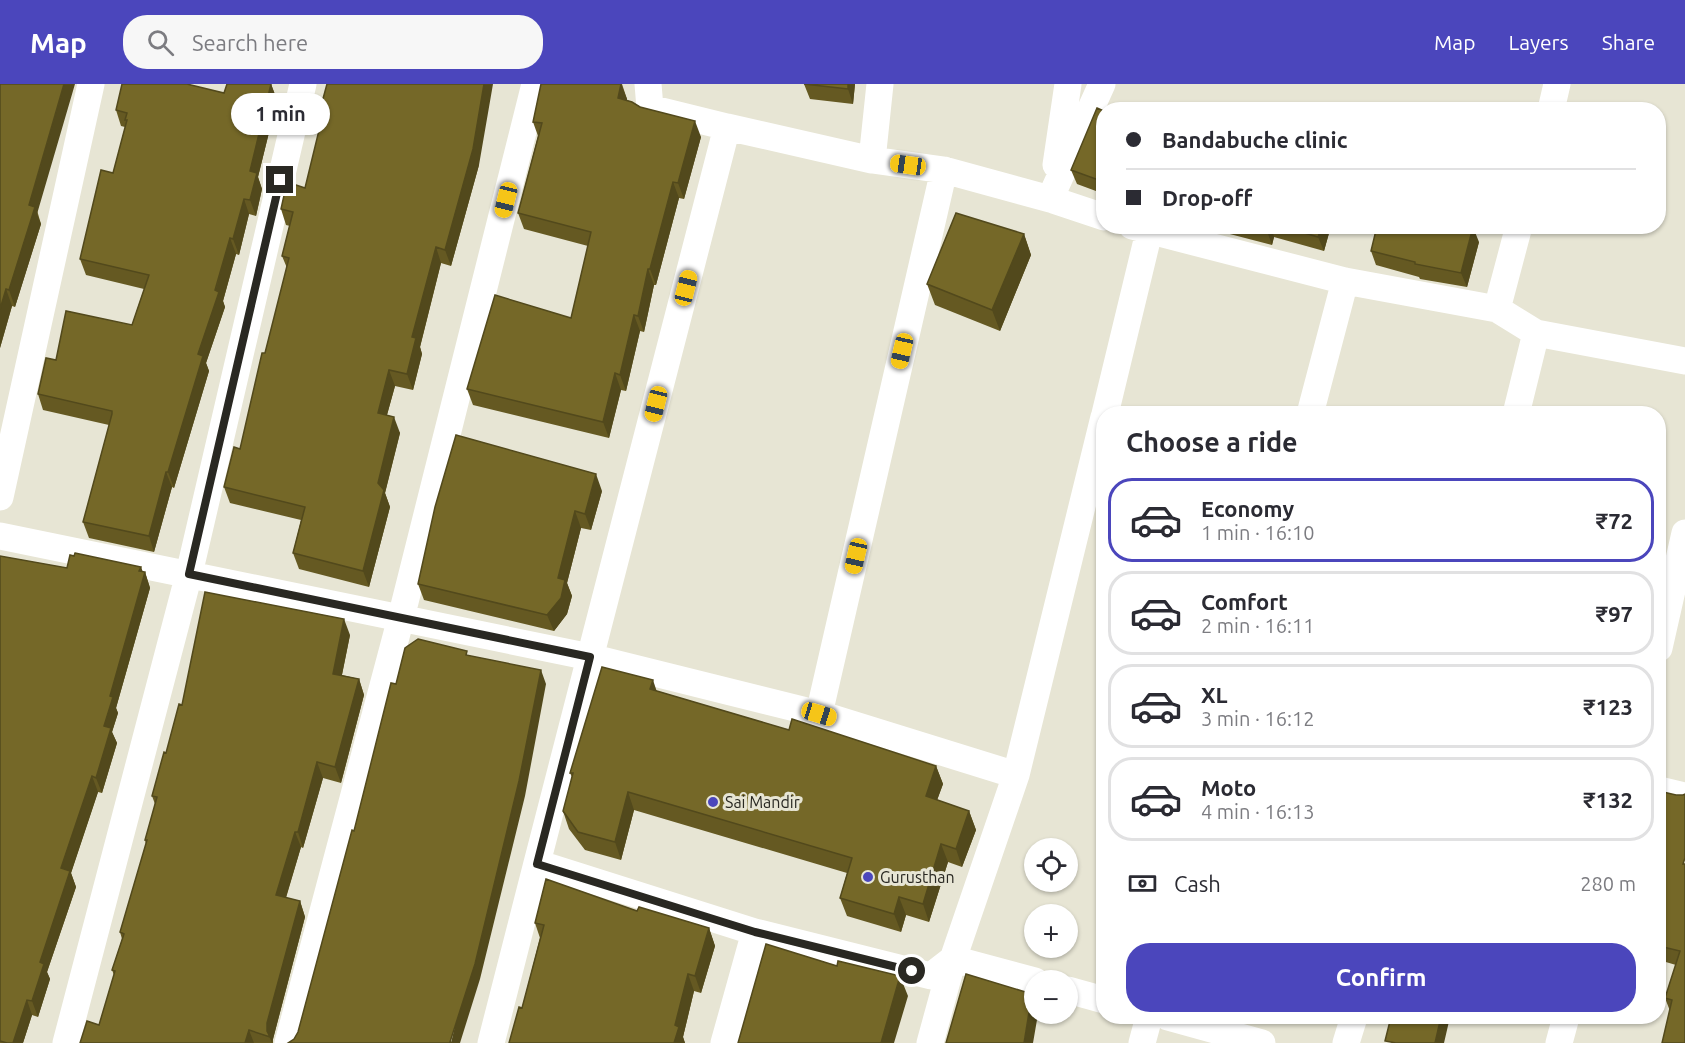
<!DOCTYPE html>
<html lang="en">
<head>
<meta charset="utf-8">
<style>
	body { margin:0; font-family:Ubuntu,sans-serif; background:#f7f7f7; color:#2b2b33; height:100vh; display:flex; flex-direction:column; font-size:22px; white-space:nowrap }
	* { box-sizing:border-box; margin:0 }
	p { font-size:20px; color:#7c7c81 }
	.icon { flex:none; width:33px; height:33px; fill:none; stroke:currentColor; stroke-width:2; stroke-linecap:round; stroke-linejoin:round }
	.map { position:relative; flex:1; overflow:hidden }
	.details { position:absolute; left:1096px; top:322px; width:570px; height:618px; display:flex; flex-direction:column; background:#fff; border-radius:24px; box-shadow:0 2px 4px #0004 }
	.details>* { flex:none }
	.top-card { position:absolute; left:1096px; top:18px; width:570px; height:132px; border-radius:24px; box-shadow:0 2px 4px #0004; display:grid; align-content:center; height:132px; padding:0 30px; background:#fff }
	.tools { position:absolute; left:1024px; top:754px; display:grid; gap:12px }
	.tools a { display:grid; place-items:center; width:54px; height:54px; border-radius:50%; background:#fff; box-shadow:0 2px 4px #0004; font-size:30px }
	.end { position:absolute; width:27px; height:27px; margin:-14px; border:8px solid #292822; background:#fff; box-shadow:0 0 0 3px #fff }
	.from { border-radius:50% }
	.bubble { position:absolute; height:42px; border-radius:21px; background:#fff; box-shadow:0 2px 4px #0004; font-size:20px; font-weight:600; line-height:42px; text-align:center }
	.car { position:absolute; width:18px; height:36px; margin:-18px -9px; border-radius:8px; box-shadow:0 0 4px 2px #0007; background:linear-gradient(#f5c518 24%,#345 0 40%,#f5c518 0 76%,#345 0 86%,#f5c518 0) }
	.top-card b { display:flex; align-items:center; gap:21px; height:57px; font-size:22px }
	.top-card b+b { border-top:2px solid #e1e1e2 }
	.top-card i { width:15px; height:15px; background:#2b2b33 }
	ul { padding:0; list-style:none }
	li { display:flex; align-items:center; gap:18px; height:84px; margin:0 12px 9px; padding:0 18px; border:3px solid #e1e1e2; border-radius:24px }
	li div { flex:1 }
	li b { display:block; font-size:22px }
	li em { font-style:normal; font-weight:600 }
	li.selected { border-color:#4b46bc }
	li>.icon { width:54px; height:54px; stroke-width:1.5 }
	h2 { padding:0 30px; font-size:27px; line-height:72px }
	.pay { display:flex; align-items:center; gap:15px; height:66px; padding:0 30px; font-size:22px }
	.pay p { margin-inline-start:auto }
	.action { display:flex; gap:12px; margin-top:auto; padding:12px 30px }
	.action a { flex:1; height:69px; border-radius:24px; background:#4b46bc; color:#fff; font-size:24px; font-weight:600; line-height:69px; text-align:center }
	header { display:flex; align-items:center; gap:36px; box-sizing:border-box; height:84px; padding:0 30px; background:#4b46bc; color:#fff }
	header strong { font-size:28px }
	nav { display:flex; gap:33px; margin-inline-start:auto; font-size:21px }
	.search { width:420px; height:54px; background:#f7f7f7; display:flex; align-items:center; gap:15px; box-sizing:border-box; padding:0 21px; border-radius:24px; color:#7c7c81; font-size:22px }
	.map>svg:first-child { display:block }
</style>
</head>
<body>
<header>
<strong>Map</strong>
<div class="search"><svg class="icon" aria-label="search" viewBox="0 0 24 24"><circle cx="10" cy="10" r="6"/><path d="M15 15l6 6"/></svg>Search here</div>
<nav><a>Map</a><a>Layers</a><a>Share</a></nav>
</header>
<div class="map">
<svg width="1685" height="959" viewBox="0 0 1685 959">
	<rect width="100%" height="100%" fill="#e7e5d4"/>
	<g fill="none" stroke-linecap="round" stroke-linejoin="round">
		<!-- street -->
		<path stroke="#fff" stroke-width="27" d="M648,0l2,24 77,19 -190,736 218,69 176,44 22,-17 82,22
			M880,0l-8,76 72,10 106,29 54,18
			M1551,26l6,-26
			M727,43l145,33
			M1056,81l12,-81
			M1050,115l52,-115
			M1132,142l213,55 152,28 22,-83
			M1497,225l39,24 -20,81
			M1536,249l149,28
			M1105,330l44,-182
			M1310,330l35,-133
			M0,413l91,-413
			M0,452l590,121 229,57 125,-544
			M1659,564l26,-115
			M819,630l197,61
			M1659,706l26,6
			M1068,906l36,10
			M1168,933l94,26
			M66,959l123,-469 114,-490
			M288,959l113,-425 134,-534
			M491,959l46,-180
			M724,959l31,-111
			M930,959l23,-84 63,-184 88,-358
			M1142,959l7,-26
			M1346,959l8,-26
			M1559,959l7,-26"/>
	</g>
	<!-- wall -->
	<path fill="#655922" d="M0,0l41,140 -26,83 -3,-1 -12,42z
		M271,0l6,16 -19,77 4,12 -6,27 -7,-2 -10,41 -3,-1 -13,47 2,6 -19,56 3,8 -35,117 -2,-1 -18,65 -65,-14 -6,-16 26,-97 -66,-15 -5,-16 18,-34 76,-35 12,-36 -58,-14 -6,-16 33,-86 12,-46 -4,-1 -5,-16 108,-17z
		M327,0l152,81 -28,101 -10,-3 -21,84 2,7 -9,36 -18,-4 -8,29 13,18 -15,60 5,14 -21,80 -70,-18 -6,-16 8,-33 -71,-17 -6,-16 16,-38 47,-181 -5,-12 8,-30 -4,-1 -5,-16 24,-21 16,-63 -3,-8z
		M541,0h81l5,15v1l74,37 -17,62 -5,-1 -23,87h-2l-10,47 -4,-1 -14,60 -5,-1 -12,48 -136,-33 -6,-16 104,-71 17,-72 -64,-17 -6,-16 20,-77 -5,-14z
		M804,0h51l-2,20 -43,-5z
		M1104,27v83l-27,-10 -6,-14z
		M1199,142h132l-7,25 -50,-14 -2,8z
		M1024,150l7,21 -31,76 -65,-26 -8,-21z
		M1479,158l-12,45 -47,-8 -1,-2 -43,-12 -5,-14z
		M602,407l-11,39 -10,-2 -14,55 5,13 -5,18 -13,17 -130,-31 -6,-16z
		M0,472l67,12 74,-1 1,5h3l5,16 -34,120 2,5 -6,19 5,11 -15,50 -4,-1 -27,81 5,14 -29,85 3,7 -12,38 -6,-2 -9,28h-23z
		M350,551l-8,40 17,4 5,16 -23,88 -18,-5 -20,70 -2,-1 -15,51 14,3 5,16 -32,122v4h-193l19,-18 15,-50 -2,-5 10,-31 -2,-7 26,-88 -1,-4 10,-36 -3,-8 30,-91z
		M657,607l132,39 147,36 7,18 -6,16 32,11 7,19 -14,37 -14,-5 -19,60 -23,-7 -5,17 -54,-16 -7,-18 7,-25 -213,-63 -13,50 -36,-10 -16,-21 -6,-18 9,-34 -2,-4z
		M1659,707l17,4 9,248 -15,-32 -5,-13 11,-33 -17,-5z
		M637,827l72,17 6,18 -14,47 -7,-2 -11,46 2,6h-176l13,-35 18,-70 -5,-15z"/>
	<!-- shaded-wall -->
	<path fill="#52491c" d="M64,0h11l-38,130 4,10 -26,83 -6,-17 20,-85z
		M271,0l6,16 -19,77 4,12 -6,27 -6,-16v-29z
		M484,0h9l-14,81 -28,101 -6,-16z
		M621,0l6,15 -3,15 -6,-16z
		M848,0h7l-2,20 -5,-15z
		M695,37l6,16 -17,62 -6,-16z
		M673,98l6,16 -23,87 -6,-16z
		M244,115l5,15 -10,41 -6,-16z
		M1268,142h3l3,11 -2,8 -5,-14z
		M1322,142h9l-7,25 -6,-14z
		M1473,143l6,15 -12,45 -6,-14z
		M1024,150l7,21 -31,76 -8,-21z
		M230,154l6,16 -13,47 2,6 -19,56 3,8 -35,117 -6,-16 30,-118z
		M436,163l5,16 -21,84 2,7 -9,36 -6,-16 5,-37z
		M648,185l6,16 -10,47 -6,-16z
		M6,205l6,17 -12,42v-39z
		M634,231l6,16 -14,60 -6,-16z
		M389,286l6,16 -12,43 -5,-16z
		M615,289l6,17 -12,48 -6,-16z
		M394,333l6,16 -15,60 5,14 -21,80 -6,-16 15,-88z
		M166,388l6,15 -18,65 -5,-16z
		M596,390l6,17 -11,39 -6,-16z
		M575,427l6,17 -14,55 5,13 -5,18 -13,17 -7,-16z
		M141,483l3,8 1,-3 5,16 -34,120 2,5 -6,19 5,11 -15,50 -6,-15 8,-52 6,-30z
		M344,535l6,16 -11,54 -6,-15z
		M541,586l5,14 -21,112 -45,183 -20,64h-9z
		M359,595l5,16 -23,88 -6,-16z
		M653,596l6,18 -9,-9z
		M317,678l6,16 -20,70 -5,-16z
		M936,682l7,18 -11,30 -6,-18z
		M92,692l6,16 -27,81 5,14 -29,85 3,7 -12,38 -6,-16 8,-39 21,-94z
		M628,708l6,18 -13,50 -6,-18z
		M969,727l7,19 -14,37 -6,-18z
		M295,748l6,15 -19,63 -6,-15z
		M941,760l7,18 -19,60 -6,-18z
		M899,813l7,18 -5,17 -7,-18z
		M300,817l5,16 -33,126 -5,-12v-8z
		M709,844l6,18 -14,47 -6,-17z
		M688,890l6,17 -11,46 2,6h-11l1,-18z
		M900,892l8,20 -14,47h-13z
		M1032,910l3,8v12h3l-5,29h-9z
		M27,916l5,15 -9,28h-10z
		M1441,933h9l-6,26h-9z
		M249,946l5,13h-9z"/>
	<!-- building -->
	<path fill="#756828" stroke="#52491c" stroke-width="1.5" d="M0,0h64l-35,121 6,2 -26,83 -3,-1 -6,20z
		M122,0h65l37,9 3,-9h44l-21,87 7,2 -7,27 -6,-1 -11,40 -3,-1 -15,52 4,2 -21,62 5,2 -35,116h-2l-17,64 -66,-14 29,-108v-3l-74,-17 8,-36 10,2 10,-49 66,14 17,-50 -69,-16 21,-89 12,3 14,-53h-2l2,-7 -11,-3z
		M327,0h157l-11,65 -28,101 -9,-3 -24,90 4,1 -9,36 -18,-4 -11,43 16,4 -16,66 6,7 -21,81 -70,-18 12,-46 -81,-20 10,-40 6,2 22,-96h3l24,-95 -7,-2 11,-44 -12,-3 6,-27 18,6 17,-70 -4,-1z
		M541,0h80l-3,14 14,4 8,5 55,14 -17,62 -5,-1 -23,87h-2l-10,47 -4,-1 -14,60 -5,-2 -12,49 -136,-33 28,-94 76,23 20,-86 -73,-19 24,-90 -9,-1z
		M804,0h44v5z
		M1097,24l7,3v71l-33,-12z
		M956,129l68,21 -32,76 -65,-26z
		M1249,142h19l-1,5z
		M1282,142h40l-4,11z
		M1377,142h95l1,1 -12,46 -46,-9v-2l-44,-11z
		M456,351l140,39 -11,40 -10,-3 -17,67 7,2 -4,18 -14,17 -129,-31 17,-77z
		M75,469l66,14 -2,4 6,1 -35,124 3,1 -9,29 7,2 -15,50 -4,-2 -31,92 9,3 -30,91 4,2 -12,37 -5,-1 -14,43h-6l-7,-2v-485l67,12 3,-13 4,1z
		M205,508l139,27 -11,55 26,5 -24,88 -18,-5 -19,70h-3l-19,63 24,6 -33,122v8l3,6 -21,-7 -4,13h-165l7,-22 12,4 16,-54 -3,-1 12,-36 -4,-2 27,-92h-2l12,-43 -5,-1 12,-44 2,1 13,-49 3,1z
		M418,555l49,12 -1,4 75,15 -22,111 -44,183 -25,78 3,1h-165l6,-4 4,-7 54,-202 2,1 37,-148 5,1 9,-36z
		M602,583l51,13 -3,9 139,41 3,-11 144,47 -10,30 43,15 -13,38 -15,-5 -18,60 -24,-7 -5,17 -54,-16 12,-40 -224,-66 -13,50 -37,-10 -15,-21 10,-38h-3z
		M1659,707l17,4h7l2,-1v64l-2,6h2v179h-23l10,-43 -7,-2 15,-47 -21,-5z
		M546,795l91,32 2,-4 70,21 -14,48 -7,-2 -13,51 4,2 -5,16h-165l10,-36 3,1 22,-83 -9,-2z
		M766,860l71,22 1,-5 62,15 -19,67h-143z
		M966,890l66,20 -8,49h-78z
		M1391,933h50l-6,26h-39l-11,-2z"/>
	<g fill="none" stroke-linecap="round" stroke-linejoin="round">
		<!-- route -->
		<path stroke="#292822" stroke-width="8" d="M280,96l-91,394 401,83 -53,207 218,68 157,39"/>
	</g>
	<!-- markers -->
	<g fill="#4b46bc" stroke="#e7e5d4" stroke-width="2">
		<circle cx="713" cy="718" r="6"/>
		<circle cx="868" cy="793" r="6"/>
	</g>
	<g text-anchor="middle" stroke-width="6" stroke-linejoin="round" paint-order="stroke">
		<!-- poi labels -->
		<g font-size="16" fill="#292822" stroke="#e7e5d4" text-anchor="start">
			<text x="725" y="724">Sai Mandir</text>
			<text x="880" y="799">Gurusthan</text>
		</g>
	</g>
</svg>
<div class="tools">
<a><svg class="icon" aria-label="locate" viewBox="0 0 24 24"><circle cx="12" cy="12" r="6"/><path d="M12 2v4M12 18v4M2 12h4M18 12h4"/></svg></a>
<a>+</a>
<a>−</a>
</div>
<i class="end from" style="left:912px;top:887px"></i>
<i class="end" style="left:280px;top:96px"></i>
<div class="bubble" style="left:231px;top:9px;width:99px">1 min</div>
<i class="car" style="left:908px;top:81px;rotate:278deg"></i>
<i class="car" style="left:506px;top:116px;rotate:194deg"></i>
<i class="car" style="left:686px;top:204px;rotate:14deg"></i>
<i class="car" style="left:902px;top:267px;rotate:193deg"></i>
<i class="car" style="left:656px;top:320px;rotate:194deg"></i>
<i class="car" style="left:856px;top:472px;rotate:193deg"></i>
<i class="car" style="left:819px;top:630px;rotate:107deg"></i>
<div class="top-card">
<b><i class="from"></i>Bandabuche clinic</b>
<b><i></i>Drop-off</b>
</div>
<section class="details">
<h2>Choose a ride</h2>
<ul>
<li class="selected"><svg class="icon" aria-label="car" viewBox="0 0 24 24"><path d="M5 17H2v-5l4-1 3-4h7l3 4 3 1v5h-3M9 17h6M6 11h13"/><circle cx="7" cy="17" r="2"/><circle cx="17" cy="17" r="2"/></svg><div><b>Economy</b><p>1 min · 16:10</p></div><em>₹72</em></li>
<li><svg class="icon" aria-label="car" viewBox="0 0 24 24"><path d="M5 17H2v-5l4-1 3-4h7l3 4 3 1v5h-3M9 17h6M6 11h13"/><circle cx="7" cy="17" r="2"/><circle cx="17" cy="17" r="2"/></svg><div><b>Comfort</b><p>2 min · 16:11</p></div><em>₹97</em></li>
<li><svg class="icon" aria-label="car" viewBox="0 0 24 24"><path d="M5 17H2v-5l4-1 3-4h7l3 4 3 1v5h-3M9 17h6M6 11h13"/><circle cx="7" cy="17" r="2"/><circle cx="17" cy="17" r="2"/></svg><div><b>XL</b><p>3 min · 16:12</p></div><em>₹123</em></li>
<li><svg class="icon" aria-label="car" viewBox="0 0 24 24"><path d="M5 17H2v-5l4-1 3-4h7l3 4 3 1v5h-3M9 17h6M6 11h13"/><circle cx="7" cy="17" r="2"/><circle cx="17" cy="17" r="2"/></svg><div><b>Moto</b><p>4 min · 16:13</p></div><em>₹132</em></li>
</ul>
<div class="pay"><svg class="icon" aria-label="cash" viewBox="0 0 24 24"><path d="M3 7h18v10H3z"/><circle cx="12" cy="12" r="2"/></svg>Cash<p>280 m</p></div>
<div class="action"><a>Confirm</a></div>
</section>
</div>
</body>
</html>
